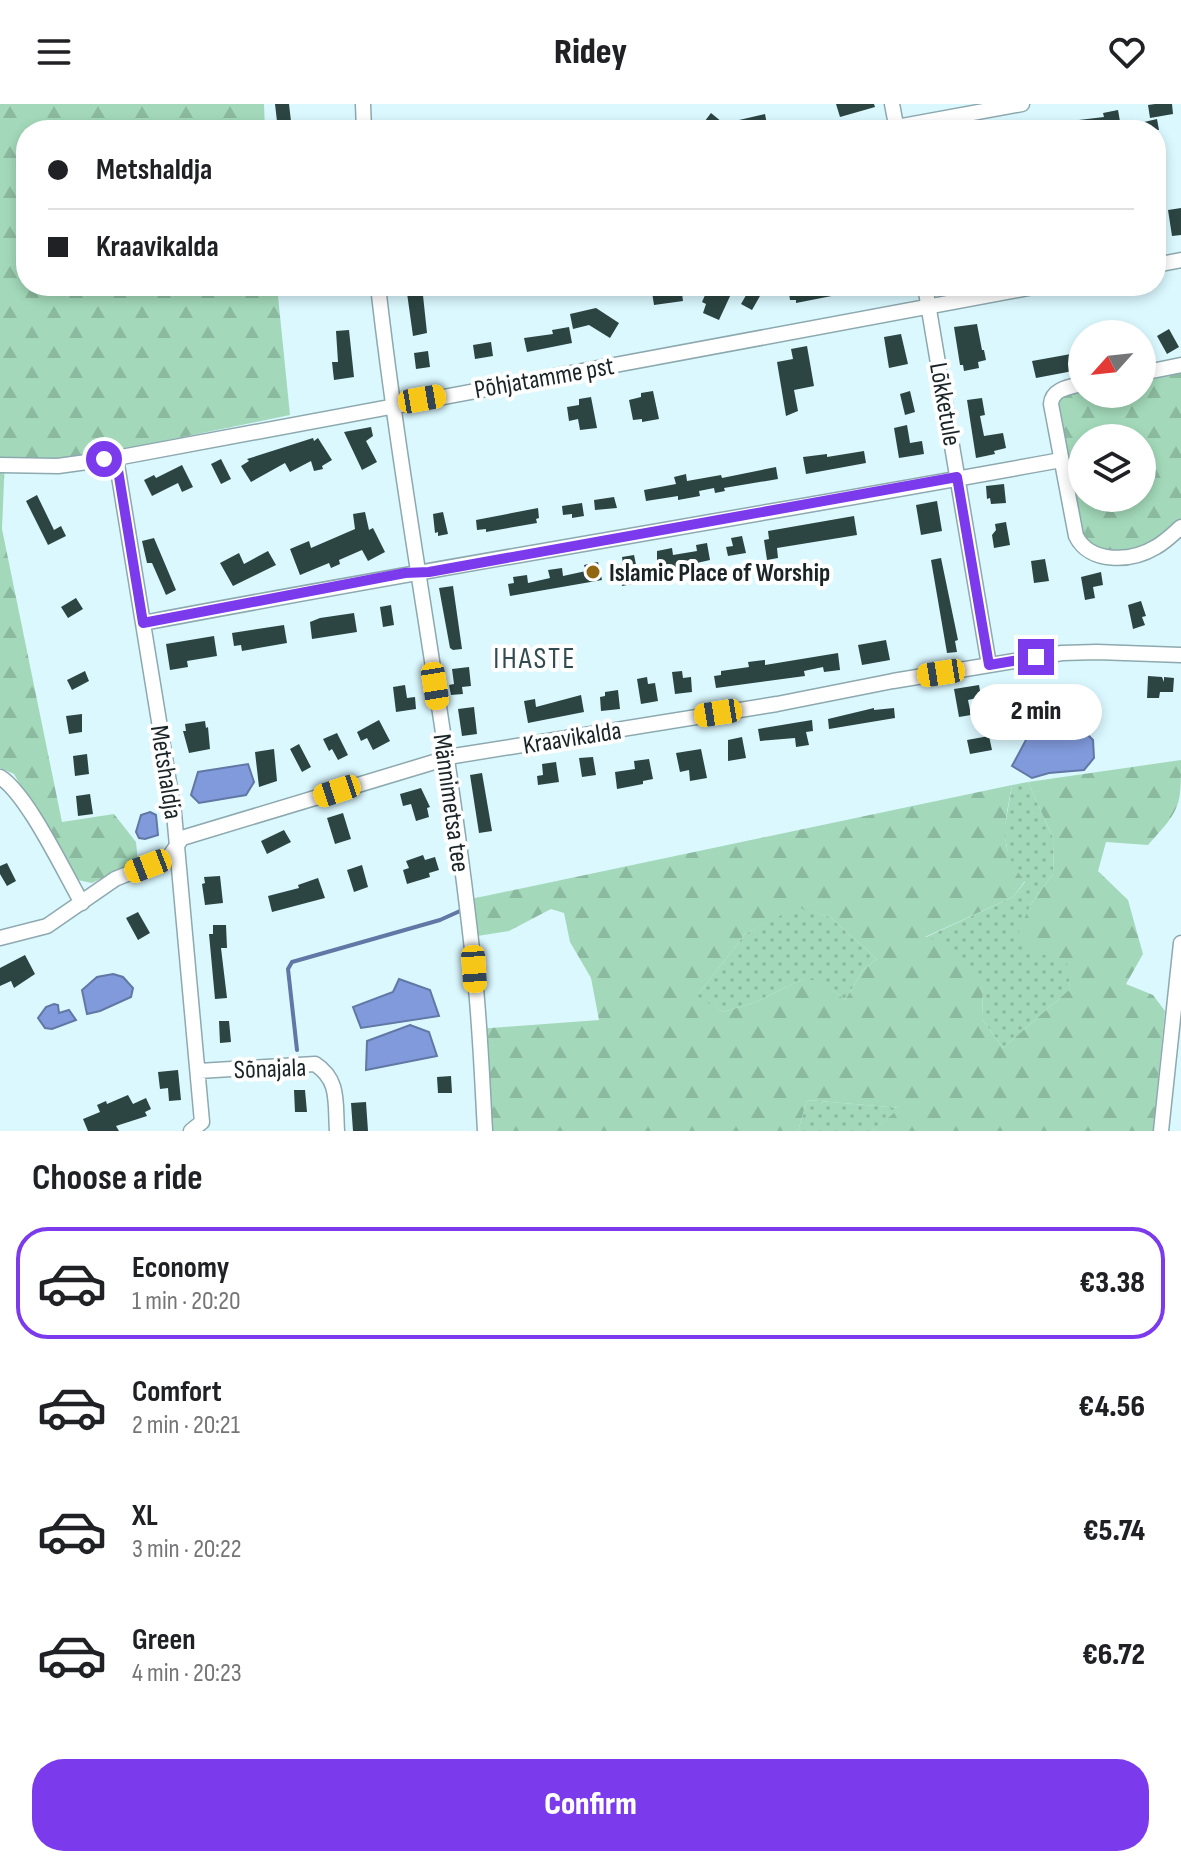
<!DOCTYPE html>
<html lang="en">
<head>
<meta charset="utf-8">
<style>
	body { margin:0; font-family:"Sofia Sans Condensed",sans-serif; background:#f6f6f6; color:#202124; height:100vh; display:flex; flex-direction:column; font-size:30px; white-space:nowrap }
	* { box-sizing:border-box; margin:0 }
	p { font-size:26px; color:#757577 }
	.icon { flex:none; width:44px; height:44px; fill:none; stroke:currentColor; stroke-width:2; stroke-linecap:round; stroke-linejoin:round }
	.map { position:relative; height:1027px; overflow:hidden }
	.sheet { display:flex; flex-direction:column; background:#fff; flex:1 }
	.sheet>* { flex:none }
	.top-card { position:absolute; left:16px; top:16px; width:1150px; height:176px; border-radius:32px; box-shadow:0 4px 12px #0003; display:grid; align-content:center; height:176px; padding:0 32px; background:#fff }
	.needle { width:52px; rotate:243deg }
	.fabs { position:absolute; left:1068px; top:216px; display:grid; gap:16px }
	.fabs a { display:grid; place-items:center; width:88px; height:88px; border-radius:50%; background:#fff; box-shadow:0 4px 12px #0003; font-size:40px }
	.end { position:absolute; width:36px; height:36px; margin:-18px; border:10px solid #7c3aed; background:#fff; box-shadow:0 0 0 4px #fff }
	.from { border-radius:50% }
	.bubble { position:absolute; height:56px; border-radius:28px; background:#fff; box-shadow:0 4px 12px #0003; font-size:26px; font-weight:800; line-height:56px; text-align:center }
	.car { position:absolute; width:24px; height:48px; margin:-24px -12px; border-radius:10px; box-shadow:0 0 6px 2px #0007; background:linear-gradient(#f5c518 24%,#345 0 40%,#f5c518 0 76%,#345 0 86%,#f5c518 0) }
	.top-card b { display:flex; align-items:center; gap:28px; height:76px; font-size:30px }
	.top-card b+b { border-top:2px solid #e0e0e0 }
	.top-card i { width:20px; height:20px; background:#202124 }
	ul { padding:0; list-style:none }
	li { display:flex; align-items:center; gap:24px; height:112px; margin:0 16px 12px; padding:0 16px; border:4px solid transparent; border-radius:32px }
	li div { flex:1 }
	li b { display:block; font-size:30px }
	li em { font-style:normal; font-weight:800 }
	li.selected { border-color:#7c3aed }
	li>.icon { width:72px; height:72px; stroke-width:1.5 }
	h2 { padding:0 32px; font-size:36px; line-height:96px }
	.button { display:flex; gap:16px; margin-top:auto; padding:16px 32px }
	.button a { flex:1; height:92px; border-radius:32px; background:#7c3aed; color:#fff; font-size:32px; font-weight:800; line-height:92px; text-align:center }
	header { display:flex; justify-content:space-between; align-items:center; height:104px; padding:0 32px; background:#fff; font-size:36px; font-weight:800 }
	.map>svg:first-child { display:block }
</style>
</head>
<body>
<header><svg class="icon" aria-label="menu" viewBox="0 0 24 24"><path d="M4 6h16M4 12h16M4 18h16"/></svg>Ridey<svg class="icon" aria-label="heart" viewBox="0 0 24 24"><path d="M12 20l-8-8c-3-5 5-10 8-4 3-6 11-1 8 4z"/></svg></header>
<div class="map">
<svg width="1181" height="1027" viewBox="0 0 1181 1027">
	<defs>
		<pattern id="grass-dots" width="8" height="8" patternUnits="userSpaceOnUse" patternTransform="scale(2)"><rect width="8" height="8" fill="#a3d9ba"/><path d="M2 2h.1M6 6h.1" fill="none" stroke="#8cbaa0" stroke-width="1.8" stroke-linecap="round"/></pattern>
		<pattern id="forest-firs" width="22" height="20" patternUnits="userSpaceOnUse" patternTransform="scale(2)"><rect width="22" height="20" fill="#a3d9ba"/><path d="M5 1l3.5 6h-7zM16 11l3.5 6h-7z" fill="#8cbaa0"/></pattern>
	</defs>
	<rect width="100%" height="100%" fill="#dbf8ff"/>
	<!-- grass -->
	<path fill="url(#grass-dots)" d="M1028,678l26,58 -1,34 -23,31 38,58 2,26 -67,59 -21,-29 1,-31 -59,-50 89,-41 12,-15 -15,-18 -6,-32 8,-47z
		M797,802l33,11 47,42 -14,11 -18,30 -27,-20h-17l-45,22 -33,10 -27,-15 49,-63z
		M807,996l94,8 -29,23h-74z"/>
	<!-- forest -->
	<path fill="url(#forest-firs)" fill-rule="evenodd" d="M0,0h264l1,26h-239v156h251l13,129 -195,40 -39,3h-51l-3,71 60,293 52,-8 22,28 2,19 -46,22 -19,-4 -59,-105 -14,-6z
		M1181,265v155l-43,27 -35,4 -23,-16 -26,-136 4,-8 24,-7v6h60v-18zM1082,334h60v60h-60z
		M1181,656c0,47 0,49 -33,85l-42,-3 -8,29 30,29 15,54 -17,30 27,11 12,16 -12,120h-281l28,-23 -93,-8 -9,31h-312l-8,-102 121,-9 -8,-42 -21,-36 -6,-29 -13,-4 -42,22 -38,6 -5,-37 546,-115c-7,39 -15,64 13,96l-12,16 -88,40 24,7 19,20 15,24 -1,31 21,29 67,-59 -3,-26 -53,-19 16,-39 23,-31 1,-34 -26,-58zM797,803l33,10 47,42 -14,11 -18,30 -26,-20h-18l-45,22 -33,10 -26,-16 48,-62z"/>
	<!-- water -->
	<path fill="#809adb" stroke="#6177a5" stroke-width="2" d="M1072,615l21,21 1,18 -10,12 -35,3 -17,5 -20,-12 23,-43z
		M248,660l6,18 -8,13 -47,8 -8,-8 7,-23z
		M150,708l6,3 2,20 -13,4 -6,-1 -3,-6 5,-17z
		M113,870l10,3 10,11 -2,9 -31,14 -13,3 -5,-24 15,-13z
		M399,875l31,11 9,26 -78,12 -8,-21 40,-15z
		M54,900l4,1 1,8 10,-3 7,10 -24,9 -7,-1 -7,-10 8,-11z
		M410,921l19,7 8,24 -71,14 1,-29z"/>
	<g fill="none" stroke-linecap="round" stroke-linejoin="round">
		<!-- stream -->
		<path stroke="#6177a5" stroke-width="4" d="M297,946l-9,-81 4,-7 148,-42 20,-9"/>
	</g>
	<!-- building -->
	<path fill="#2c4542" d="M275,0h14l3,26h-14z
		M836,0h38l1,3 -35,10z
		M1155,0h17l1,10 -23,4 -2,-13z
		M1118,6l3,17 -15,3h-61v-6l59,-7 -1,-4z
		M711,9l11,9v4l-3,4h-21z
		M765,10l3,16h-27l-2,-10z
		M1157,15l2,11h-32v-4z
		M1181,104v27l-9,1 -4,-26z
		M406,182h16l5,47 -14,3z
		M651,182h30l2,15 -29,4z
		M709,182h19l-2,6 5,2 -12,26 -16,-7 3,-9 -4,-2z
		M788,182h17l1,3 14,-3h36l1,5 -61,12v-3h-6z
		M749,186l11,6 -8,14 -11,-6z
		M596,204l23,15 -9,15 -21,-13 -16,4 -3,-15z
		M977,220l5,26h2l2,10 -8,2 1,6 -15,3 -1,-6h-3l-6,-38z
		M569,223l3,16 -45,9 -3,-14 29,-4 -1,-4z
		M1169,225l10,18 -12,7 -10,-18z
		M349,226l5,47 -20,3 -2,-18h6l-2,-31z
		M901,230l7,30 -19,4 -5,-31z
		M491,238l2,14 -18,3 -2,-14z
		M807,242l7,40 -20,4 4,21 -12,5 -9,-54 16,-3 -2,-10z
		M428,247l2,16 -14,2 -2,-16z
		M1082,248v15l-10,2 1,2 -37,7 -4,-17z
		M653,287l6,28 -17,3v-3l-9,1 -4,-20 12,-3v-4z
		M910,287l5,21 -10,3 -5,-21z
		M591,293l6,31 -17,2 -2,-11 -9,2 -2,-14 12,-2v-6z
		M982,294l3,17 -5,1 4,20 19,-3 3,15 -12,3 1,3 -19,4 -9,-58z
		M907,321l3,18 12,-2 2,13 -25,4 -5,-30z
		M371,323l2,9 -7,5 11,21 -15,8 -18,-38z
		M313,334l1,3 4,-3 14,22 -10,6 1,3 -9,2 -3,-10 -21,11 -5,-9 -34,19 -10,-16 8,-5 -2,-2z
		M864,347l2,12 -60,11 -3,-17 24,-3v3z
		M221,355l10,20 -10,5 -10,-20z
		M182,361l11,22 -11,5 -4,-9 -26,13 -8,-16 10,-5 2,3z
		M776,363l2,12 -54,9 1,3 -10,2 -1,-5 -15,3 1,5 -22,4v-4l-32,5 -2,-11 32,-6 -2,-7 12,-3 1,7 34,-6 1,3z
		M1004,380l2,19 -15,1 -1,-6 -3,1 -1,-13z
		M37,391l17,35 7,-4 5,10 -18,9 -22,-44z
		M614,393l3,11 -22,2 -1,-10z
		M937,397l5,30 -21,4 -5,-30z
		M582,399l2,13 -12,2v-4l-9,1 -1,-9z
		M538,404l1,10 -3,1 1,4 -51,9v-3l-9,1 -1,-10z
		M365,408l4,18 4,-2 12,24 -17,9 -6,-11 -23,10 1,4 -9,4 -2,-5 -29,12 -10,-26 19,-8 2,7 44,-19 -2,-15z
		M443,408l5,22 -10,2v-4l-3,1 -2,-19z
		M854,412l3,19 -80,13 1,10 -11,2 -3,-20 5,-1 -1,-8z
		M1006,418l4,23 -16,3 -2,-13 4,-5 -1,-6z
		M742,432l4,17 -18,3 -2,-9 7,-1 -2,-8z
		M154,434l22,52 -10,5 -14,-32h-5l-5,-22z
		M707,439l3,17 -53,12v-21l15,-3 1,7 24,-4 -1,-6z
		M268,447l8,14 -43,21 -13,-23 19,-10 5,11z
		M634,451l4,19 -7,2 1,8 -10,2 -4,-22h5l-1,-7z
		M941,454l17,82 -3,1 2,11 -10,1 -16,-93z
		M1045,455l4,22 -15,2 -3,-22z
		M598,458l4,18 -92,16 -2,-12 6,-1 -1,-6 14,-2 1,8 22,-5 -2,-8 14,-2 1,8 23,-5 -2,-6z
		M1101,468l2,13 -10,2 2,11 -10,2 -4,-23z
		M453,482l9,63 -9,1 -3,-2 -11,-60z
		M76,494l7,11 -15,9 -7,-11z
		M1141,497l5,15 -4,1 3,8 -12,4 -5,-24z
		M391,501l3,20 -11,2 -3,-20z
		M354,509l3,19 -45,7 -2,-17 10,-4z
		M284,521l3,18 -45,8 -1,-6 -7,1 -2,-13z
		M214,532l3,20 -30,5 1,6 -18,3 -4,-26z
		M886,536l4,20 -28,5 -4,-20z
		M838,549l2,17 -16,2 -1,-5 -19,4 1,5 -89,12 -2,-12 7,-1v-4l28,-4 -1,-5 17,-2v5z
		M469,563l2,19 -9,1 1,7 -12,1 -2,-10 5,-1 -2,-15z
		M85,567l4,10 -17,9 -5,-10z
		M682,567l1,7 8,-1 1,15 -17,2 -3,-22z
		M1148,572l14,1 2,5v-5l10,1 -1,14h-13l-1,6h-12z
		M647,573l1,7 7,-1 3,18 -17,3 -4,-25z
		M405,581l2,13 8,-1 1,12 -20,3 -3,-25z
		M979,581l2,12 -13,3 3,15 -12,2 -5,-28z
		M618,586l2,19 -19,2 -1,-14 5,-1v-4z
		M581,591l3,17 -56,11 -4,-22 11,-2 1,8z
		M474,603l3,27 -15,2 -4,-27z
		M874,604v2l20,-2 1,10 -66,11 -1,-10z
		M82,610v18l-13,2 -3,-18z
		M379,616l11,21 -17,9 -6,-12 -6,3 -4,-9z
		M812,616l1,11 -7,1 3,13 -13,2 -1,-9 -35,3 -2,-12z
		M205,617l1,7 2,-1 2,22 -21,4 -6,-22h3l-1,-7z
		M337,629l11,22 -10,5 -6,-11 -3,2 -6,-12z
		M989,632l3,14 -22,4 -3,-14z
		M742,633l4,21 -18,3v-21z
		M299,640l12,23 -9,5 -12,-23z
		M274,645l3,32 -18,6 -4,-35z
		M701,645l6,29 -17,3 -1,-11 -9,2 -4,-19z
		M87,650l2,20 -14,2 -2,-20z
		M593,653l3,18 -14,2 -3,-19z
		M649,655l4,20 -10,2v3l-26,5 -2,-17 20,-3 -1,-8z
		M556,658l3,20 -21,3 -1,-9 6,-1 -1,-11z
		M482,669l10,58 -13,2 -9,-58z
		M421,684l9,19 -3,1 2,9 -13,4 -5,-17 -8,2 -3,-12z
		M90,690l3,20 -15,2 -2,-20z
		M343,709l8,26 -16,5 -8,-26z
		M284,726l7,12 -24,12 -6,-13z
		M423,751l2,5 10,-3 4,13 -10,3 1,4 -23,7 -4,-14 6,-2 -3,-7z
		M7,759l9,18 -9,5 -7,-12v-8z
		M362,761l6,22 -14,5 -7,-22z
		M220,772l3,27 -18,2 -3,-21 3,-1 -1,-6z
		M318,774l7,20 -53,14 -4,-16 31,-8 -1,-3z
		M138,808l12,21 -12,7 -12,-22z
		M213,821h13l1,23h-6l6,50 -12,1 -6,-65h4z
		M25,851l10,19 -21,14 -3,-7 -11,5v-18z
		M219,917h10l2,21 -11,1z
		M178,966l3,30 -12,1 -1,-13 -8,1 -2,-17z
		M451,972l1,17h-14l-1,-16z
		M294,986h11l2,22h-12z
		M128,991l5,9 13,-6 5,11 -6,3 2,4 -31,10 3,5h-31l-5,-12 17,-7 -3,-7 9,-4 1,3z
		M366,998l2,29h-15l-2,-28z"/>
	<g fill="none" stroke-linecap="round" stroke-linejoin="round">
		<defs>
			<path id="minor" d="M363,0l1,26
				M892,0l5,26
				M880,26l142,-26
				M1156,161l25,-5
				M378,182c26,228 72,454 96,682 6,54 8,109 11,163
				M925,182l64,379
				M1142,269l39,-8
				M1082,280c-13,3 -30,5 -31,20l25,132c14,28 55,26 80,11 9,-5 17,-13 25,-20
				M116,354l58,355 28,309 -11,9
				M0,361l58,1 58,-8 923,-172
				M143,519c305,-58 612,-107 918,-163
				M0,673c28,18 64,95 82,126
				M0,834l47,-12 68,-47 54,-22 13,-19 272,-82 323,-52 116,-23 169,-28 35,-1 84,3
				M199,967l116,-7c25,16 20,39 22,67
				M1161,1027l20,-188"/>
		</defs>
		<!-- minor casing -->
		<use href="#minor" stroke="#8da9af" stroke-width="17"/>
		<!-- minor -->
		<use href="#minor" stroke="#fff" stroke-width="14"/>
	</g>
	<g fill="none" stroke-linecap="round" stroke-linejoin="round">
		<!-- route -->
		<path stroke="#7c3aed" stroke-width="10" d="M104,355l12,-1 27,165 262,-50 24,-1 528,-95 32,188 47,-8"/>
	</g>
	<!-- markers -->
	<circle fill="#926711" stroke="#fff" stroke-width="3" cx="593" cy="468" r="8"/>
	<g text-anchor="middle" stroke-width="8" stroke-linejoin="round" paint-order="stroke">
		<!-- street labels -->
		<g font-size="26" fill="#1a2427" stroke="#fff">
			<text transform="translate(544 273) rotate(-10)" y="9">Põhjatamme pst</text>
			<text transform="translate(946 300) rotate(80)" y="9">Lõkketule</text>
			<text transform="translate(572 633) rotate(-9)" y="9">Kraavikalda</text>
			<text transform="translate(167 668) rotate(81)" y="9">Metshaldja</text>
			<text transform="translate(452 699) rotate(82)" y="9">Männimetsa tee</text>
			<text transform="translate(270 964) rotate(-2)" y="9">Sõnajala</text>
		</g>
		<!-- poi labels -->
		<g font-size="26" font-weight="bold" fill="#1a2427" stroke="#fff" text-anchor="start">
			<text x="609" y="477">Islamic Place of Worship</text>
		</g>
		<!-- quarter labels -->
		<g font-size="30" letter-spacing="2" fill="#324b51" stroke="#fff">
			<text x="535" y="564">IHASTE</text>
		</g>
	</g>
</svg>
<div class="fabs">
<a><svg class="needle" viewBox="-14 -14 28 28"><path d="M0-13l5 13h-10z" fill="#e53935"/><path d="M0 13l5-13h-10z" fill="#757577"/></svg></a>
<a><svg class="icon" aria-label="layers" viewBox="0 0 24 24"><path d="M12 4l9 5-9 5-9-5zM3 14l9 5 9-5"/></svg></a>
</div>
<i class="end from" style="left:104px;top:355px"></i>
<i class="end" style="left:1036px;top:553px"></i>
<div class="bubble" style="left:970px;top:580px;width:132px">2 min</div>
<i class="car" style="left:422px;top:295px;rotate:80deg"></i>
<i class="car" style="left:941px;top:569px;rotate:261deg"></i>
<i class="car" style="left:435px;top:582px;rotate:171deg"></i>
<i class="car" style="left:718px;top:609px;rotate:261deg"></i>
<i class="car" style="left:337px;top:687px;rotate:252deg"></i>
<i class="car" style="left:148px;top:762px;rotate:249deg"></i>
<i class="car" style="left:474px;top:865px;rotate:176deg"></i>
<div class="top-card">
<b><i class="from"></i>Metshaldja</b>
<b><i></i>Kraavikalda</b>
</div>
</div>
<section class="sheet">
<h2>Choose a ride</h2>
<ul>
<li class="selected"><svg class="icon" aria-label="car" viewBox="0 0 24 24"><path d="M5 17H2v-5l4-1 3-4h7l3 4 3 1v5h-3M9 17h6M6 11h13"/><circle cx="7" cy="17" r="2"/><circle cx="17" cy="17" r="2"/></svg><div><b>Economy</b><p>1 min · 20:20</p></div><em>€3.38</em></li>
<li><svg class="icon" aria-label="car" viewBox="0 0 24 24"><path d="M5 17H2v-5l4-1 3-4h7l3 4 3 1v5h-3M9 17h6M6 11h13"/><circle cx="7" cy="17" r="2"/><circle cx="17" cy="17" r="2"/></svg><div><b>Comfort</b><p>2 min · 20:21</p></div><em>€4.56</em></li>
<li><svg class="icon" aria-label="car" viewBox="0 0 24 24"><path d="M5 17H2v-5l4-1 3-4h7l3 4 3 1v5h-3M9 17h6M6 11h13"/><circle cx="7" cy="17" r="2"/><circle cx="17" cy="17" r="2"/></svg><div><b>XL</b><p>3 min · 20:22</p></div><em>€5.74</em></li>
<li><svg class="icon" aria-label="car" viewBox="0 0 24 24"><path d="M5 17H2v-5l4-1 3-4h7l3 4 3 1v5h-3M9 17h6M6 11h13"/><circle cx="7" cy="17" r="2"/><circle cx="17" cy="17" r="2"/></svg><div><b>Green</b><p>4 min · 20:23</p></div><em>€6.72</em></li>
</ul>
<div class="button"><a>Confirm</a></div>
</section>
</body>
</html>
